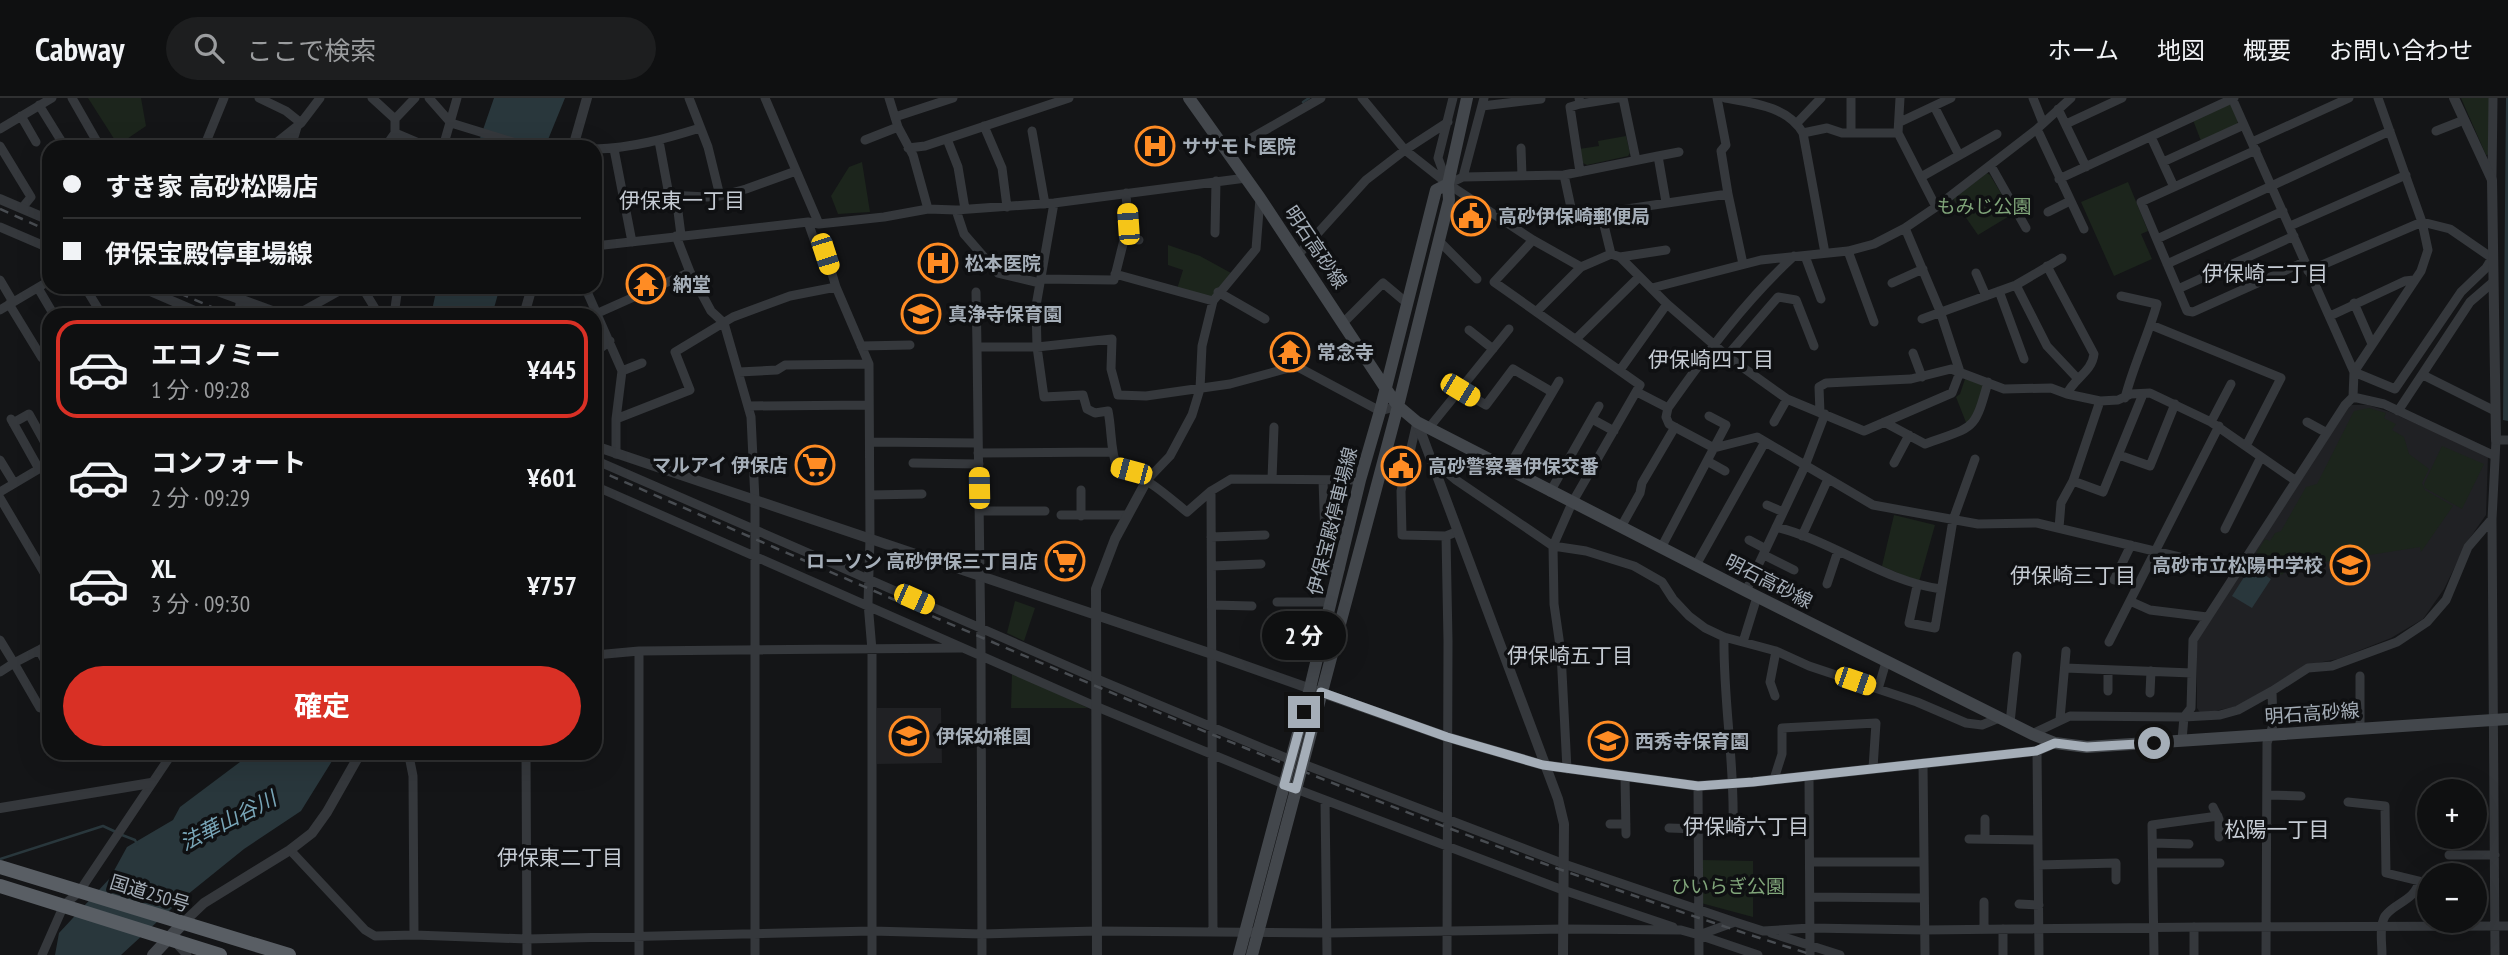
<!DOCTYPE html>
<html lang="ja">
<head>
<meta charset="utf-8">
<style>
	body { margin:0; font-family:"PT Sans Narrow","Noto Sans JP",sans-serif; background:#1d1e1f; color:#f1f3f6; height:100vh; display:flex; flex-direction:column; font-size:26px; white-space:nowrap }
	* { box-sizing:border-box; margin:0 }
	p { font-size:23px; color:#9b9d9f }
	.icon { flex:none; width:38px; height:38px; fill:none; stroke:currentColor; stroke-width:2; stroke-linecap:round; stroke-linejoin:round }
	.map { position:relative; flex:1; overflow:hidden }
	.drawer { position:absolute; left:42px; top:210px; width:560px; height:452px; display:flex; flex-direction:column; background:#0f1011; border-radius:21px; box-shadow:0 7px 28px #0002,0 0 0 2px #2f3031 }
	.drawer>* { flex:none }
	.top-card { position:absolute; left:42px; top:42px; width:560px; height:154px; border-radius:21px; box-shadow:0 7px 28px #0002,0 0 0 2px #2f3031; display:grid; align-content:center; height:154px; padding:0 21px; background:#0f1011 }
	.tools { position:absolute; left:2417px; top:681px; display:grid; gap:14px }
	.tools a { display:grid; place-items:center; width:70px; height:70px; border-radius:50%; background:#0f1011; box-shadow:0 7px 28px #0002,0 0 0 2px #2f3031; font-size:35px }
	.end { position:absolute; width:32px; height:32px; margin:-16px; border:9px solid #a5aeb8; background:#111; box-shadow:0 0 0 4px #111 }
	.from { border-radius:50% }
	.bubble { position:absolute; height:49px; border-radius:24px; background:#0f1011; box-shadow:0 7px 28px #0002,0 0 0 2px #2f3031; font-size:23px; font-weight:700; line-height:49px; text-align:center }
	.car { position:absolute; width:21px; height:42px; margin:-21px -10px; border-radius:9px; box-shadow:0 0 5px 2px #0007; background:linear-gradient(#f5c518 24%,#345 0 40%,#f5c518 0 76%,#345 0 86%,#f5c518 0) }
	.top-card b { display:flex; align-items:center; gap:24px; height:66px; font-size:26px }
	.top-card b+b { border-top:2px solid #2f3031 }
	.top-card i { width:18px; height:18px; background:#f1f3f6 }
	ul { padding:12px 0 0; list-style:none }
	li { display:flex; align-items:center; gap:21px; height:98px; margin:0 14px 10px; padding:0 7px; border:4px solid transparent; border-radius:21px }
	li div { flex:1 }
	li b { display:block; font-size:26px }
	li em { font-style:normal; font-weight:700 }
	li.active { border-color:#d93025 }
	li>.icon { width:63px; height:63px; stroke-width:1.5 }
	.action { display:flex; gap:14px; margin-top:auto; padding:14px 21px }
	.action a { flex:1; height:80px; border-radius:42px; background:#d93025; color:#fff; font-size:28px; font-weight:700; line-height:80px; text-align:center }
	header { display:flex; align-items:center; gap:42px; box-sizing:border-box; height:98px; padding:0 35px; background:#0f1011; border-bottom:2px solid #2f3031 }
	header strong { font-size:33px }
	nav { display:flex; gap:38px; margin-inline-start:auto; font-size:24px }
	.search { width:490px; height:63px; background:#1d1e1f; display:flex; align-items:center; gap:18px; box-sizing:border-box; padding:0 24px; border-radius:38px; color:#9b9d9f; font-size:26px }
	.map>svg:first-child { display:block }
</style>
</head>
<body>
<header>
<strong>Cabway</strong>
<div class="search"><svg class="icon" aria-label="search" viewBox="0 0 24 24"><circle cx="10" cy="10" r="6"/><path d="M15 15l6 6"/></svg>ここで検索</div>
<nav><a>ホーム</a><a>地図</a><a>概要</a><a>お問い合わせ</a></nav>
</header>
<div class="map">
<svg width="2508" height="857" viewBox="0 0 2508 857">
	<rect width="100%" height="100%" fill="#141517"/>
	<!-- built -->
	<path fill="#202124" d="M2348,307h20l22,7 98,44 -2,59 -19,27 -23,47 -21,30 -32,19 -53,21 -31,6 -69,41 -37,8 -4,-6v-68z
		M877,610h64l1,55 -65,1z"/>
	<!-- green -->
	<path fill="#1c251c" d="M88,0h53l5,28 -28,19z
		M2461,0h30v56l-5,1z
		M2227,6l4,1 7,16 -1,3 -36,17 -8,-21z
		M1626,38l4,17 -2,3 -41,9 -4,-2 -4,-14 20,-3 -1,-5z
		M862,64l8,50 -32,2 -7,-18 18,-29z
		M1987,75l3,2 21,35v5l-33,20 -25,-36z
		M2128,84l20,49 -7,3 11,25 -38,17 -33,-74z
		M1168,147l32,11 31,17 -19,24 -35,-8 6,-19 -15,-5z
		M1965,281l18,1 -2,27 -14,18 -11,-28 4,-3z
		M2369,310l17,5 -2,5 12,6 -4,6 12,7 5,17 20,15 -7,14 3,7 28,16 -32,46 -1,-5 -132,21 -6,7 -28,-18 11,-18 5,2 5,-8 6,-2 25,-44 11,-3 37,-73z
		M2442,348l42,18 -22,45 -37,-21 -1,-4z
		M1894,417l41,10 -16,57 -37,-16z
		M1015,503l20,7 -11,33 -17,-8z
		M1012,575l76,35h-77z
		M1702,762l51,1v56l-52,-14z"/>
	<!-- water -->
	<path fill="#29373c" d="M494,0h71l-20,49h-68z
		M2506,0h2v323l-5,-1z
		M437,189h63l-8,28h-61z
		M2251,468l20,13 -19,29 -20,-12z
		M252,655h85l-36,58 -57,38 -62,50 -61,56h-66l4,-22 51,-55 17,-31 46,-27 7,-13z"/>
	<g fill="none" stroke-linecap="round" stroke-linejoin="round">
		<!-- stream -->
		<path stroke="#29373c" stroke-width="2.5" d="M1303,4l6,-4
			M122,737l13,5 2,4
			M0,761l103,-33 13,6"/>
		<!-- minor -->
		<path stroke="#35383c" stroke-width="9" d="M72,0l24,42
			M259,0l27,13 15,12
			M372,0l23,21v14l-10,14
			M429,0l22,25 78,24
			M689,0l19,49 12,49
			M765,0l54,126
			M889,0l9,29 15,28 15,54
			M1362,0l43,52 43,34 85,56 48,27 30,-13 9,3 47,47 60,52 60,43 77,32 88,-38 8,-21 -20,-61 -35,-83
			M1579,0l1,6 37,-6
			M1623,0l13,62
			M1717,0l9,47 -5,6 7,43
			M1725,0c28,5 62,8 78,35l22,120
			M1851,0v35
			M2033,0l10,25
			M39,7l26,42
			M1482,8l59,-7
			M1934,8l25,49
			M2058,11l28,58
			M21,18l15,26
			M895,19l58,-19
			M395,21l20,-21
			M1900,24l51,-24
			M1797,25l24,-25
			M2066,26l56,-26
			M984,28l18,42 5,39
			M0,31l52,-31
			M2037,31l47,100
			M1032,33l13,73
			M2436,33l28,-11
			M395,35l33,14
			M1803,35l24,-5 15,5h56l2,-35
			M1898,35l38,74
			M2151,39l23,50
			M947,41l11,28 7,42
			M865,42l33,-13
			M1248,42l73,-42
			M659,43l10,54
			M2252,44l97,-44
			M0,48l31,51 -9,11
			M204,49l20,-49
			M271,49l30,-24 19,-25
			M291,49l6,-20
			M443,49l14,-49
			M908,50l17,-2 144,-48
			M1521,50l1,28
			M595,51c37,-1 70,-10 105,-21
			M614,51l18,93
			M2256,52l-115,52 46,109 6,1 111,-50
			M1658,58l21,-4
			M2163,64l81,-37
			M1991,68l35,62
			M1580,74l-10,-65 10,-3
			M1564,77l9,42 155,-23 15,70
			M1463,79l21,-79
			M1921,79l76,-43
			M2492,80l1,-80
			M2059,81l175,-81
			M1447,84l-9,-24 15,-60
			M1448,86l15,-7 101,-2 94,-19 8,46
			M676,98l5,39
			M624,102l24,-6 59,3 13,-1 26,-7 50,-18
			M1054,105l-18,103 1,41 7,50 39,-2 4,14 8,4 13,-2c4,19 2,38 9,57 28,7 48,26 70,44l24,-21 20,-12 129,1
			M956,112l8,24 34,39 42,10
			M2048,114l22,-11
			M1601,115l10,41
			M808,124l9,26 9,6 10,33 33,77 1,175 -2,64 4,47v305
			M2290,128l116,-51
			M0,129l49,21
			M1215,135l1,-52
			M676,138l14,36 21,39 13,12 27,94 4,83v455
			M1124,140l15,2
			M2157,141l233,-108
			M1533,142l-39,42 146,103 -68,118 -19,43 1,58 7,49 6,116
			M1439,143l38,38
			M595,148l213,-24 11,2 65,-7 44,-8 28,1 98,-7 192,-25
			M1848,153l26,71
			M1298,157l68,-75 39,-30 43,-28
			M1805,158l16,43
			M1620,159l46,-7
			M2167,166l116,-53
			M2047,168l47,88c-2,18 -20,24 -27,40
			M2308,173l114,-49 28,7 42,29 -6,10 -25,24 -66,97 -41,-17 67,-101 7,-21 -6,-28 -44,-124
			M1976,175l10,23
			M1115,176l98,27
			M1041,181l73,1 14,-56 -2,-31
			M0,182l13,22
			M1892,185l31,-14
			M2016,187l31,61 31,33
			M85,189l17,28
			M140,189l65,28
			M362,189l17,28
			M585,189l37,84 -6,48v35
			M38,190l16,27
			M1652,190l109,-28 87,-9 26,-7 31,-16 31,-21 101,-78 34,-31
			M2178,191l116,-53
			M1999,193l25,68
			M976,194l1,55
			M1218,194l47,27
			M2121,198l36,8c-9,32 -24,62 -32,94
			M2354,205l18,41
			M9,206l33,54
			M0,212l49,-29
			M1537,213l44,-44
			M598,215l92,-41
			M238,217l5,-28
			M296,217l50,-28
			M394,217l4,-28
			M2330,218l75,-35 9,-1
			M1922,221l94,-34 46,-27
			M1343,225l40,-40 25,21
			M2151,227l130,53 -35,68
			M1469,232l24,19
			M1576,241l63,-62
			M861,248l49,-1
			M595,254l15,-11
			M1913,255l9,24
			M1727,258l51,-59 18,3 18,46
			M1620,272l47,-66
			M622,273l20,-8
			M739,274l38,-2 8,-5 84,-1
			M2423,277l72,36
			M1460,292l26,15 27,-36 39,23
			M1637,294l31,16 -2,9 3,7 45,24 43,-11 116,68 105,19 59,-1 201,48
			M2353,299l31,7 111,52
			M748,308l121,-1
			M1668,310c38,-54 77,-107 126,-152
			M2398,313l72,-109 22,-19
			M1820,315l-1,-26 7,-4 85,-4 40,-10 53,20 47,-1 16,6 33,7 18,-1 13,-6 19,-1 61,29 85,59
			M11,321l28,50
			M616,321l74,-29 -15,-38 58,-35 57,-21 46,-9
			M1592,321l22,12
			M1417,324l-16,69 1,44 44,1
			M1774,324l13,-23
			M1884,324l41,22c49,-18 49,-11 63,-62
			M2211,324l20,-38
			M2307,324l20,11
			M13,325l16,-9 20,36
			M1428,331l81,-100
			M870,344l108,1
			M978,355l133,-1
			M2119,357l31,11 25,-62
			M1431,361l25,21 97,66 33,5 48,15 28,16 11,17 16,17 16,12 19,9 52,14 33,15 108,36 49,21 16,2 17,-7
			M0,362l14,23
			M595,362l500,218 196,82
			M1707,363l18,10
			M913,365l66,1
			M1894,365l15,-28
			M1507,372l52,-89
			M1272,381l2,-52
			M1147,382l23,-24 22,-41 8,-26 2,-43 11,-45 43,-52 4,-51
			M1323,382l3,87 14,2
			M2073,383l30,11 40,-98
			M595,388l500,220 201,83 267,101 110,37
			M1081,392v26
			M1211,393l2,441
			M0,394l49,-29
			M1550,394l49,-86
			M870,397l52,-1
			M0,400l49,83
			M1767,407l16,7
			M979,413h66
			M1061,417h67
			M1621,429l19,-34 2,-10 33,-56
			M1776,429c57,14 107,54 165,62
			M2059,430l2,-25 12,-22 27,-80
			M2225,431l36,-72
			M1802,438l26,-57
			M1211,439l54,-2
			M1749,442l17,9
			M1661,450l65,-123 -17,-9
			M1764,457l30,15
			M1696,467l69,-123
			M1212,468l49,-2
			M2114,482l17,-35
			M1827,486l11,-33
			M1917,488l-8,37 26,5 18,-108 22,-61
			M1746,493l59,-125 20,-52
			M1277,504h54
			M2132,504l18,8 57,7
			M1212,507l40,1
			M1724,539c-1,64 11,126 9,189
			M0,542l14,23 -14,9
			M1743,544l14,-45
			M2109,544l110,-216
			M49,546l-10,6 10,18
			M39,552l-25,13 26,45
			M595,557l44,-4 322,-3
			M2065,570l127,5
			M1878,591l8,-27
			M2108,593v-21
			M2150,595l1,-22
			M1775,598l-5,-14 6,-31
			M2060,621l6,-68
			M2010,625l7,-67
			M2360,631v-53
			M2032,636l38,-18 114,1 36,-2 18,-5 34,-19
			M2182,642l2,-23 7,-9 2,-68 152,-235 8,-8 1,-25 -122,-274
			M2037,653l2,204
			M413,654l-3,9 3,15 1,159
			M526,654l1,203
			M1923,665l2,192
			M1303,666l261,100 171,58
			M1625,678l1,58
			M1809,678l1,179
			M1774,681l8,-25v-26l94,-5 -3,45
			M1698,688l1,169
			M2268,697l33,1
			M1325,702l2,155
			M2348,704l37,4 1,67 33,8c-3,19 -25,22 -34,35 -6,11 -3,27 -3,39
			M2213,709l6,12v18
			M1610,726h16
			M2219,729h49
			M1669,730l29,1
			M1969,741l69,1
			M1985,741v-20
			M2153,745l36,1
			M290,752l75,80 10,6 39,-1 113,4 345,-8 110,3 115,-3 230,2 236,-4 118,1 18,5 36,-13 28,9 47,-3 114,2 279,-3 305,-1
			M2449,757h46
			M1810,764h114
			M2154,765h66
			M2038,767l78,-2v17
			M1810,799l113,1
			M1984,804v27
			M2019,806l20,1
			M2194,829v28
			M2003,831v26
			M1771,835l69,22
			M1699,837l59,20
			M176,845l11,12
			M42,857l22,-50 15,-13 94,-140
			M639,857v-304
			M982,857l-1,-303 -4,-305h60l75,-8 -1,30 7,26 28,1 84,-12 66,-18 84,45 18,-5
			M1447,857l1,-314 -2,-105 10,-4
			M2154,857l-2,-130 66,-9
			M2266,857l1,-212 6,-18 -1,-34 36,-23 24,-2 65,-24 30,-20 19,-22 22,-53 24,-28
			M2495,857l-3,-436 4,-79h12"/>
		<!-- tertiary -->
		<path stroke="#35383c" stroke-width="10" d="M2454,0l38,82 4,260
			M573,49l14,-49
			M0,101l49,21
			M207,189l76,28
			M524,217l8,-28
			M1417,324l141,377 6,25 -1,131
			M595,348l617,208 235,83 96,28 155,21 55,-4 284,-31 18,-8
			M0,710l151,-25
			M183,825l21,-20 86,-53 22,-17 15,-21 34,-60
			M1097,857l-1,-366 19,-50 32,-59"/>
		<!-- secondary -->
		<path stroke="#43474c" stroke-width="12" d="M1189,0l71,100 126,191 12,17 19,16 329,169 286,143 23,9 32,4 421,-28
			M153,857l30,-32
			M1239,857l71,-267 50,-208 20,-69 56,-221 12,-6
			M1252,857l146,-549 51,-206 -1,-16 19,-86"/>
		<!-- trunk -->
		<path stroke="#595e64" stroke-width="14" d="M0,769l289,88
			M0,788l220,69"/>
		<!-- rail -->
		<path stroke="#484c51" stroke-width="2.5" stroke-dasharray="9 7" stroke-linecap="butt" d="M0,111l49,22
			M165,189l65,28
			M595,371c401,175 800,355 1218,486"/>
	</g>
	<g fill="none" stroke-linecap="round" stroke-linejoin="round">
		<!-- route -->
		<path stroke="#a5aeb8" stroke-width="9" d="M1304,614l-20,73 12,4 25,-97 126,45 96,28 155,21 55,-4 283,-31 19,-8 32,4 67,-4"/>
	</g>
	<!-- icons -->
	<defs>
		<symbol id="hospital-ring" viewBox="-11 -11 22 22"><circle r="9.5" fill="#0f1012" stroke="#ff8c24" stroke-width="1.5"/><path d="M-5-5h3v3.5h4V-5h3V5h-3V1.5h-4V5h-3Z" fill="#ff8c24"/></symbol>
		<symbol id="civic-ring" viewBox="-11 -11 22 22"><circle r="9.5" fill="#0f1012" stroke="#ff8c24" stroke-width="1.5"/><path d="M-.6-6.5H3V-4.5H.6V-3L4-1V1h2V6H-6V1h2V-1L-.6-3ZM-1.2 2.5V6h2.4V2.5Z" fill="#ff8c24"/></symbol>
		<symbol id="temple-ring" viewBox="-11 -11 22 22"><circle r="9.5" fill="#0f1012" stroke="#ff8c24" stroke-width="1.5"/><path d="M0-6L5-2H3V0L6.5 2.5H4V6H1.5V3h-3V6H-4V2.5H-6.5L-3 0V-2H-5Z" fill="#ff8c24"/></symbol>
		<symbol id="school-ring" viewBox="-11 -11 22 22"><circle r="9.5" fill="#0f1012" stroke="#ff8c24" stroke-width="1.5"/><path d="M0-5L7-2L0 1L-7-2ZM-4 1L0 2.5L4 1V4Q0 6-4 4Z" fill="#ff8c24"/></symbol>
		<symbol id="supermarket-ring" viewBox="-11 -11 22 22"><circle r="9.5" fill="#0f1012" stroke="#ff8c24" stroke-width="1.5"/><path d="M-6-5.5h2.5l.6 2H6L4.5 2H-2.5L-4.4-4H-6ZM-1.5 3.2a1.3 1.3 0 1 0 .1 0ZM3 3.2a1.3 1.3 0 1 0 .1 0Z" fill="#ff8c24"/></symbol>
	</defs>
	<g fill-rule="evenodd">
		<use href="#hospital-ring" x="1133" y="26" width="44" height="44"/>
		<use href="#civic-ring" x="1449" y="96" width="44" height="44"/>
		<use href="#hospital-ring" x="916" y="143" width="44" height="44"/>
		<use href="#temple-ring" x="624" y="164" width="44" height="44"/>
		<use href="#school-ring" x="899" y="194" width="44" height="44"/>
		<use href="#temple-ring" x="1268" y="232" width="44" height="44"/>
		<use href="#supermarket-ring" x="793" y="345" width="44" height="44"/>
		<use href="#civic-ring" x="1379" y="346" width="44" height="44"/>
		<use href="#supermarket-ring" x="1043" y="441" width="44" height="44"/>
		<use href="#school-ring" x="2328" y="445" width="44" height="44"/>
		<use href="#school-ring" x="887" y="616" width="44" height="44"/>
		<use href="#school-ring" x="1586" y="621" width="44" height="44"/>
	</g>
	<g text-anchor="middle" stroke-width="7" stroke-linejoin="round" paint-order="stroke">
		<!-- poi labels -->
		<g font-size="19" font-weight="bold" fill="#a5aeb8" stroke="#0f1012" text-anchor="start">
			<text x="1182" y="55">ササモト医院</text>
			<text x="1498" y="125">高砂伊保崎郵便局</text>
			<text x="965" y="172">松本医院</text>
			<text x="673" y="193">納堂</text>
			<text x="948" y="223">真浄寺保育園</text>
			<text x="1317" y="261">常念寺</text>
			<text x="788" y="374" text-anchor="end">マルアイ 伊保店</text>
			<text x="1428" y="375">高砂警察署伊保交番</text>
			<text x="1038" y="470" text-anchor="end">ローソン 高砂伊保三丁目店</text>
			<text x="2323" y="474" text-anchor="end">高砂市立松陽中学校</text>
			<text x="936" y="645">伊保幼稚園</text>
			<text x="1635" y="650">西秀寺保育園</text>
		</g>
		<!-- park labels -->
		<g font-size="19" fill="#80a57a" stroke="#0f1012">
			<text x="1984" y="115">もみじ公園</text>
			<text x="1728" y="795">ひいらぎ公園</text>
		</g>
		<!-- street labels -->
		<g font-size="19" fill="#a5aeb8" stroke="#0f1012">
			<text transform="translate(1316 149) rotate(56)" y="7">明石高砂線</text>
			<text transform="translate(1332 423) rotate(-76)" y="7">伊保宝殿停車場線</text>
			<text transform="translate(1769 483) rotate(27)" y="7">明石高砂線</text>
			<text transform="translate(2312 615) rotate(-4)" y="7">明石高砂線</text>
			<text transform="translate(150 795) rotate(17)" y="7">国道250号</text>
		</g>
		<!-- neighbourhood labels -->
		<g font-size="21" fill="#c6ccd4" stroke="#0f1012">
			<text x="682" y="110">伊保東一丁目</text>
			<text x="2265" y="183">伊保崎二丁目</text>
			<text x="1711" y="269">伊保崎四丁目</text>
			<text x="2073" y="485">伊保崎三丁目</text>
			<text x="1570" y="565">伊保崎五丁目</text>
			<text x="1746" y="736">伊保崎六丁目</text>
			<text x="2277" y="739">松陽一丁目</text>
			<text x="560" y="767">伊保東二丁目</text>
		</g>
		<!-- water labels -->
		<g font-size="21" font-style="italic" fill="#78a5b7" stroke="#0f1012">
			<text transform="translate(228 723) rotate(-27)" y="7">法華山谷川</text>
		</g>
	</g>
</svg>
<div class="tools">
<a>+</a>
<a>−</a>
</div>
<i class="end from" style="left:2154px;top:645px"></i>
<i class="end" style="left:1304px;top:614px"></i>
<div class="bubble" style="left:1262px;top:513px;width:84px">2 分</div>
<i class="car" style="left:1128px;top:126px;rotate:356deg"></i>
<i class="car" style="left:825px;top:156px;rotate:162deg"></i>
<i class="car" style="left:1460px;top:292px;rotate:121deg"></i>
<i class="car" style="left:1131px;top:373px;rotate:285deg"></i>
<i class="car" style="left:979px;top:390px;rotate:359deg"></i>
<i class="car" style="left:914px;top:501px;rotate:114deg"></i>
<i class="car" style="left:1855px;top:583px;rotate:109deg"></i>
<div class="top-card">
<b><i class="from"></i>すき家 高砂松陽店</b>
<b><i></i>伊保宝殿停車場線</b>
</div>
<section class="drawer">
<ul>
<li class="active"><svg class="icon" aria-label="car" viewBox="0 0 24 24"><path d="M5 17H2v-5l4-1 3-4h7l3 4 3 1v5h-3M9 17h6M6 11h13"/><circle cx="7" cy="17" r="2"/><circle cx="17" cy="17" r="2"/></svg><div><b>エコノミー</b><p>1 分 · 09:28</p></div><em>¥445</em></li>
<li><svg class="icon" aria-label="car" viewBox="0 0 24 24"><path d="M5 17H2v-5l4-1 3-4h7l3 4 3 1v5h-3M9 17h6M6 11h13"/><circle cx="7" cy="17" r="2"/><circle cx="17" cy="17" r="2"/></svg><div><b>コンフォート</b><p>2 分 · 09:29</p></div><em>¥601</em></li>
<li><svg class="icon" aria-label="car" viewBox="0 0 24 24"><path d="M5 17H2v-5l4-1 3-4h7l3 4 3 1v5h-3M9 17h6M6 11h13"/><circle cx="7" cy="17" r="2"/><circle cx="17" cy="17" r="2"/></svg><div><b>XL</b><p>3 分 · 09:30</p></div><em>¥757</em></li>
</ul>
<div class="action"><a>確定</a></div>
</section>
</div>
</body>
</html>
